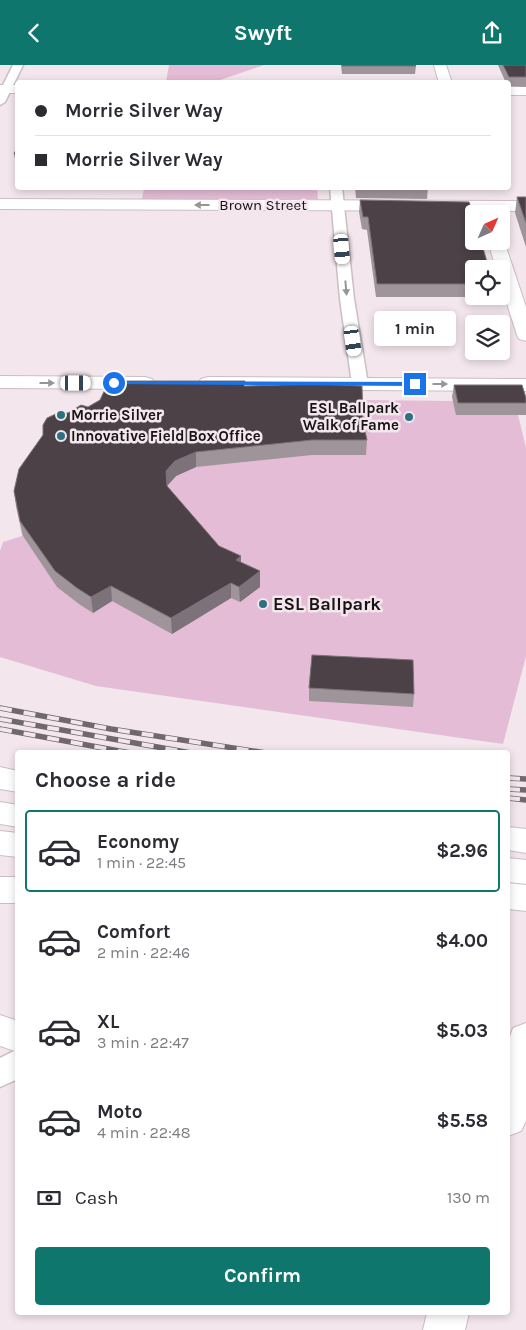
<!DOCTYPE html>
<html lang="en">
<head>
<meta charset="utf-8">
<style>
	body { margin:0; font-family:Karla,sans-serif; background:#f7f7f7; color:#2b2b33; height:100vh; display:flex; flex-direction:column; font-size:19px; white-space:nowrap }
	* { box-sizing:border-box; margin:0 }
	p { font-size:16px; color:#7c7c81 }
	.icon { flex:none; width:28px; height:28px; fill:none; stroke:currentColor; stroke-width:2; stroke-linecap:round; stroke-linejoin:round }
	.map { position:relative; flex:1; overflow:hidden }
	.drawer { position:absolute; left:15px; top:685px; width:495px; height:565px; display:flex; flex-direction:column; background:#fff; border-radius:5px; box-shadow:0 2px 8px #0003 }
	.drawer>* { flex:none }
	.guide { position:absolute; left:15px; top:15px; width:496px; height:110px; border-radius:5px; box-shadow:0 2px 8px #0003; display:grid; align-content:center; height:110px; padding:0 20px; background:#fff }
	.needle { width:32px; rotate:45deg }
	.controls { position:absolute; left:465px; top:140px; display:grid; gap:10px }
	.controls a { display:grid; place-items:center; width:45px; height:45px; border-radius:5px; background:#fff; box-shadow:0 2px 8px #0003; font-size:25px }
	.end { position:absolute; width:22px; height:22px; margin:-11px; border:6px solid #1a73e8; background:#fff; box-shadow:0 0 0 2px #fff }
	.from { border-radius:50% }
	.bubble { position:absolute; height:35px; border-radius:5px; background:#fff; box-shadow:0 2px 8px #0003; font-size:16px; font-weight:700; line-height:35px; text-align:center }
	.car { position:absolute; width:15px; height:30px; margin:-15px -8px; border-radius:6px; box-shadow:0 0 4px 1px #0007; background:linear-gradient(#fff 24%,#345 0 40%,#fff 0 76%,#345 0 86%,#fff 0) }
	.guide b { display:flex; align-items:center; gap:18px; height:48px; font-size:19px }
	.guide b+b { border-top:1px solid #e1e1e2 }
	.guide i { width:12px; height:12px; background:#2b2b33 }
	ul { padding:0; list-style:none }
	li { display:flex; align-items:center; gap:15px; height:82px; margin:0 10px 8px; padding:0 10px; border:2px solid transparent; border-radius:5px }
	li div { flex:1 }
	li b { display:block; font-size:19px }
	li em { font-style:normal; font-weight:700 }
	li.selected { border-color:#0f766e }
	li>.icon { width:45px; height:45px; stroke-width:1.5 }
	h2 { padding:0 20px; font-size:22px; line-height:60px }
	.pay { display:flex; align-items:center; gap:12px; height:55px; padding:0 20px; font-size:19px }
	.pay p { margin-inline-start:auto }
	.action { display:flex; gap:10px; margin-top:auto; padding:10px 20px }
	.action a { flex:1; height:58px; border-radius:5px; background:#0f766e; color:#fff; font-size:20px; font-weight:700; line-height:58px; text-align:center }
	header { display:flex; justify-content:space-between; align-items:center; height:65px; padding:0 20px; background:#0f766e; color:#fff; font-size:22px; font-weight:700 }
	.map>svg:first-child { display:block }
</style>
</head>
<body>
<header><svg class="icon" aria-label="back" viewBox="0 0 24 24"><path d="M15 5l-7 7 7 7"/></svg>Swyft<svg class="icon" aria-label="share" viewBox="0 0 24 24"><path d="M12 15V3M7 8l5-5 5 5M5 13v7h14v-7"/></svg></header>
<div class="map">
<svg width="526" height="1265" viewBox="0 0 526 1265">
	<rect width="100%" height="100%" fill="#f3e6ed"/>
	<!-- green -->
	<path fill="#e4bcd5" d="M169,0h95l-44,15v2h-54z
		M317,122l1,12h-176l2,-11z
		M520,332l6,18h-8l8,33v208l-23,88 -407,-58 -96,-29v-106l3,-9 19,-6 -6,-30 6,-22 340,-84 91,1z"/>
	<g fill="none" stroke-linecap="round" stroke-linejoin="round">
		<defs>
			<path id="street" d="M13,0h10l-18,37 -5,3v-14z
				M330,122h12l12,112 14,85 -2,3h-12l-2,-3 -12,-85z
				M18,984v30l-18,8v-29z"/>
			<path id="secondary" d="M434,0h12l6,18h-13z
				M0,20h18v8h-18z
				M509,22h17v8h-17z
				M0,134l526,2v10l-526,-2z
				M501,172l3,4 22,66v34l-7,-2 -2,-4 -16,-50v-16h-5l-8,-28h13z
				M0,311l145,1 7,2 3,4 -3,4 -7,2 -145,-1z
				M208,312l318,2v12l-318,-2 -7,-2 -3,-4 3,-4z
				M427,1248h42l-4,17h-42z"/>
			<path id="primary" d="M526,958v98l-5,10 -13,5v-93l5,-15z"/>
			<path id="highway" d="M0,702l18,4v21l-18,-3z
				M0,737l18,3v22l-18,-3z
				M508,762l18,2v24l-18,-3z
				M0,766l18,2v24l-18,-2z
				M508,793l18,2v24l-18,-2z
				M0,812h18v26h-18z
				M508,818l18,2v26l-18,-2z
				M0,950l18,6v31l-18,-6z"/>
		</defs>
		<!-- street casing -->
		<use href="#street" stroke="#cabec5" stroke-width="3"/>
		<!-- secondary casing -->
		<use href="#secondary" stroke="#cabec5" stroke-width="2"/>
		<!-- primary casing -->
		<use href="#primary" stroke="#cabec5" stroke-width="2"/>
		<!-- highway casing -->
		<use href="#highway" stroke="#cabec5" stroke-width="2"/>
		<!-- street -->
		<use href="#street" fill="#fff" fill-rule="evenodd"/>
		<!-- secondary -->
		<use href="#secondary" fill="#fff" fill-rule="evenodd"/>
		<!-- primary -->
		<use href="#primary" fill="#fff" fill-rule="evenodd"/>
		<!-- highway -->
		<use href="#highway" fill="#fff" fill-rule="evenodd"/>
		<defs>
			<path id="rail" d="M0,643l111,21 155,24
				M0,654l191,34
				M0,664l130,24
				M508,713l18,1
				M508,724l18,1
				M508,733l18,2"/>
		</defs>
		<!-- rail casing -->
		<use href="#rail" stroke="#70686c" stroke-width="5.5"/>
		<!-- rail -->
		<use href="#rail" stroke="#f3e6ed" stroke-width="4" stroke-dasharray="12" stroke-linecap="butt"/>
	</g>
	<!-- wall -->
	<path fill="#9f949a" d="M341,0h74l1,1 -1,8h-73z
		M498,0h28v22l-17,-1v-3h-3z
		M18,80v14h-3l-1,-5z
		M355,122h73l-1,12 -71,-1z
		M517,132h9v50l-11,-34z
		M360,135l114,69v27h18v1h-116l-9,-67 -5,-1 -3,-17z
		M454,320l72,13v17h-70l-4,-18z
		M245,321l118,36 4,18 -1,15h-54l-116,12 -20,9 -9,10 52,60 22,10v6l19,9v16l-20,15 -9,-4 -59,36 -60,-33 -19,12 -14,-9 -22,-17 -34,-51 -7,-30 -2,-15 54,-78 20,-6z
		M309,623l105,6 -1,13 -104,-6z"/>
	<!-- shaded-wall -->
	<path fill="#7d7279" d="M196,387v15l-20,9 -9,10 -1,-15 9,-10z
		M241,491v16l-5,-12z
		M260,506v16l-20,15 -1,-15z
		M231,518v15l-59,36 -1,-16z
		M111,521l1,15 -19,12 -2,-16z"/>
	<!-- building -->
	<path fill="#4b4147" stroke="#7d7279" d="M342,0h73l1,1h-74z
		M503,0h23v12h-17z
		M18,80v9h-4z
		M356,122h72v2h-71z
		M517,132h9v26z
		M360,135l109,2 5,16v23h7l8,28h-15v15h-97l-9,-67h-5z
		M109,316h136l-1,5 75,-2 43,2 1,36 4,18h-55l-116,12 -21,9 -9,10 1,15 52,60 22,10 -5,4 24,11 -21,16 -8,-4 -60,35 -60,-32 -20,11 -14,-9 -22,-17 -35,-50 -6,-30 5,-22 24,-34v-10l4,-7 11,-5h10l13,-8 7,2 12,-7z
		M454,320h68l4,13v5h-68z
		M312,590l101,5 1,34 -105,-6z"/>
	<!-- one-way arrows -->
	<defs><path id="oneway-solid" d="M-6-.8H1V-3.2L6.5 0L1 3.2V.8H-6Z" transform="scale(1.25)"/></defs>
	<g fill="#979596">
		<use href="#oneway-solid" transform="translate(202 140) rotate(-180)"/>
		<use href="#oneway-solid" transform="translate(346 223) rotate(85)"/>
		<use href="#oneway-solid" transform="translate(47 318)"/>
		<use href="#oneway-solid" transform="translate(440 319)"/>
	</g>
	<!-- route -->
	<path fill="#1a73e8" d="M114,316l301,1 3,2 -3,2 -303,-2z"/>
	<!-- markers -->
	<g fill="#2e7083" stroke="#f3e6ed" stroke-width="2">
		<circle cx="61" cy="350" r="5"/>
		<circle cx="409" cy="352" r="5"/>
		<circle cx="61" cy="371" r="5"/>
		<circle cx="263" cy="539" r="5"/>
	</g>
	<g text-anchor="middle" stroke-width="5" stroke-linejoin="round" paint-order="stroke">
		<!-- far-street labels -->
		<g font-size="15" fill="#171315" stroke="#f3e6ed">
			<text x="263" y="145">Brown Street</text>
		</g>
		<!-- far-poi labels -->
		<g font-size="15" font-weight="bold" fill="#171315" stroke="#f3e6ed" text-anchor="start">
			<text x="399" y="348" text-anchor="end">ESL Ballpark<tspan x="399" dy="17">Walk of Fame</tspan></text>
			<text x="71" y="355">Morrie Silver</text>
			<text x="71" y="376">Innovative Field Box Office</text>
		</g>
		<!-- poi labels -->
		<g font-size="18" font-weight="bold" fill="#171315" stroke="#f3e6ed" text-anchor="start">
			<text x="273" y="545">ESL Ballpark</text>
		</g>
	</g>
</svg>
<div class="controls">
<a><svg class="needle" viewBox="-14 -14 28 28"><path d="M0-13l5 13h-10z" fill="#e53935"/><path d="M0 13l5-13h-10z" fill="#7c7c81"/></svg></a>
<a><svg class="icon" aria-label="locate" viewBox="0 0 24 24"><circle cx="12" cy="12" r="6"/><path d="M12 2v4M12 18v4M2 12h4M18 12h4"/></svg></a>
<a><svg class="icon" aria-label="layers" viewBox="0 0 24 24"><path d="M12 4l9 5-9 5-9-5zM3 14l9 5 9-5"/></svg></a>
</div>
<i class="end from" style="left:114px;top:318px"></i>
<i class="end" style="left:415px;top:319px"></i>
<div class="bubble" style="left:374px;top:246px;width:82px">1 min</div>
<i class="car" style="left:342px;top:184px;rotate:175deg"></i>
<i class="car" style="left:353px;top:276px;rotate:172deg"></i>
<i class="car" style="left:76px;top:318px;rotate:90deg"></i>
<div class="guide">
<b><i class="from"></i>Morrie Silver Way</b>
<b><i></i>Morrie Silver Way</b>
</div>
<section class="drawer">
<h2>Choose a ride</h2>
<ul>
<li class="selected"><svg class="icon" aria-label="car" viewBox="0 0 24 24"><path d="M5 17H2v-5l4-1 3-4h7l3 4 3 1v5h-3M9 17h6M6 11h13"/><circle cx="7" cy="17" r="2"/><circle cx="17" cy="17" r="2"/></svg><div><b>Economy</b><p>1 min · 22:45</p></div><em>$2.96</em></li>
<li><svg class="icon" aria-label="car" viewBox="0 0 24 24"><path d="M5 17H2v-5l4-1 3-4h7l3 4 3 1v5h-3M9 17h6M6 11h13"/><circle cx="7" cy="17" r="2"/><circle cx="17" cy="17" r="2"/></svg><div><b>Comfort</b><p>2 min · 22:46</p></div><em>$4.00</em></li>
<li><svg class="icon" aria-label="car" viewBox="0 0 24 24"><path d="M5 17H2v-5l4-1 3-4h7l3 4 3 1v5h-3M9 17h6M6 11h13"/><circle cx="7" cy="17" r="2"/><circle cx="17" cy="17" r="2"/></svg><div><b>XL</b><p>3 min · 22:47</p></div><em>$5.03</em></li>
<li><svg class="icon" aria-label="car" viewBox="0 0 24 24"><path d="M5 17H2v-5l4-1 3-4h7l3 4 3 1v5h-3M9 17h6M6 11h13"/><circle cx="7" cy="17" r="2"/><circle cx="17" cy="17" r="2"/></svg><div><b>Moto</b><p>4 min · 22:48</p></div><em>$5.58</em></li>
</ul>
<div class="pay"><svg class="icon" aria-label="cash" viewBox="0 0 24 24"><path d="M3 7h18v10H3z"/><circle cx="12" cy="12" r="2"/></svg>Cash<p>130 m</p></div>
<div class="action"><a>Confirm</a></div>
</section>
</div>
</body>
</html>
